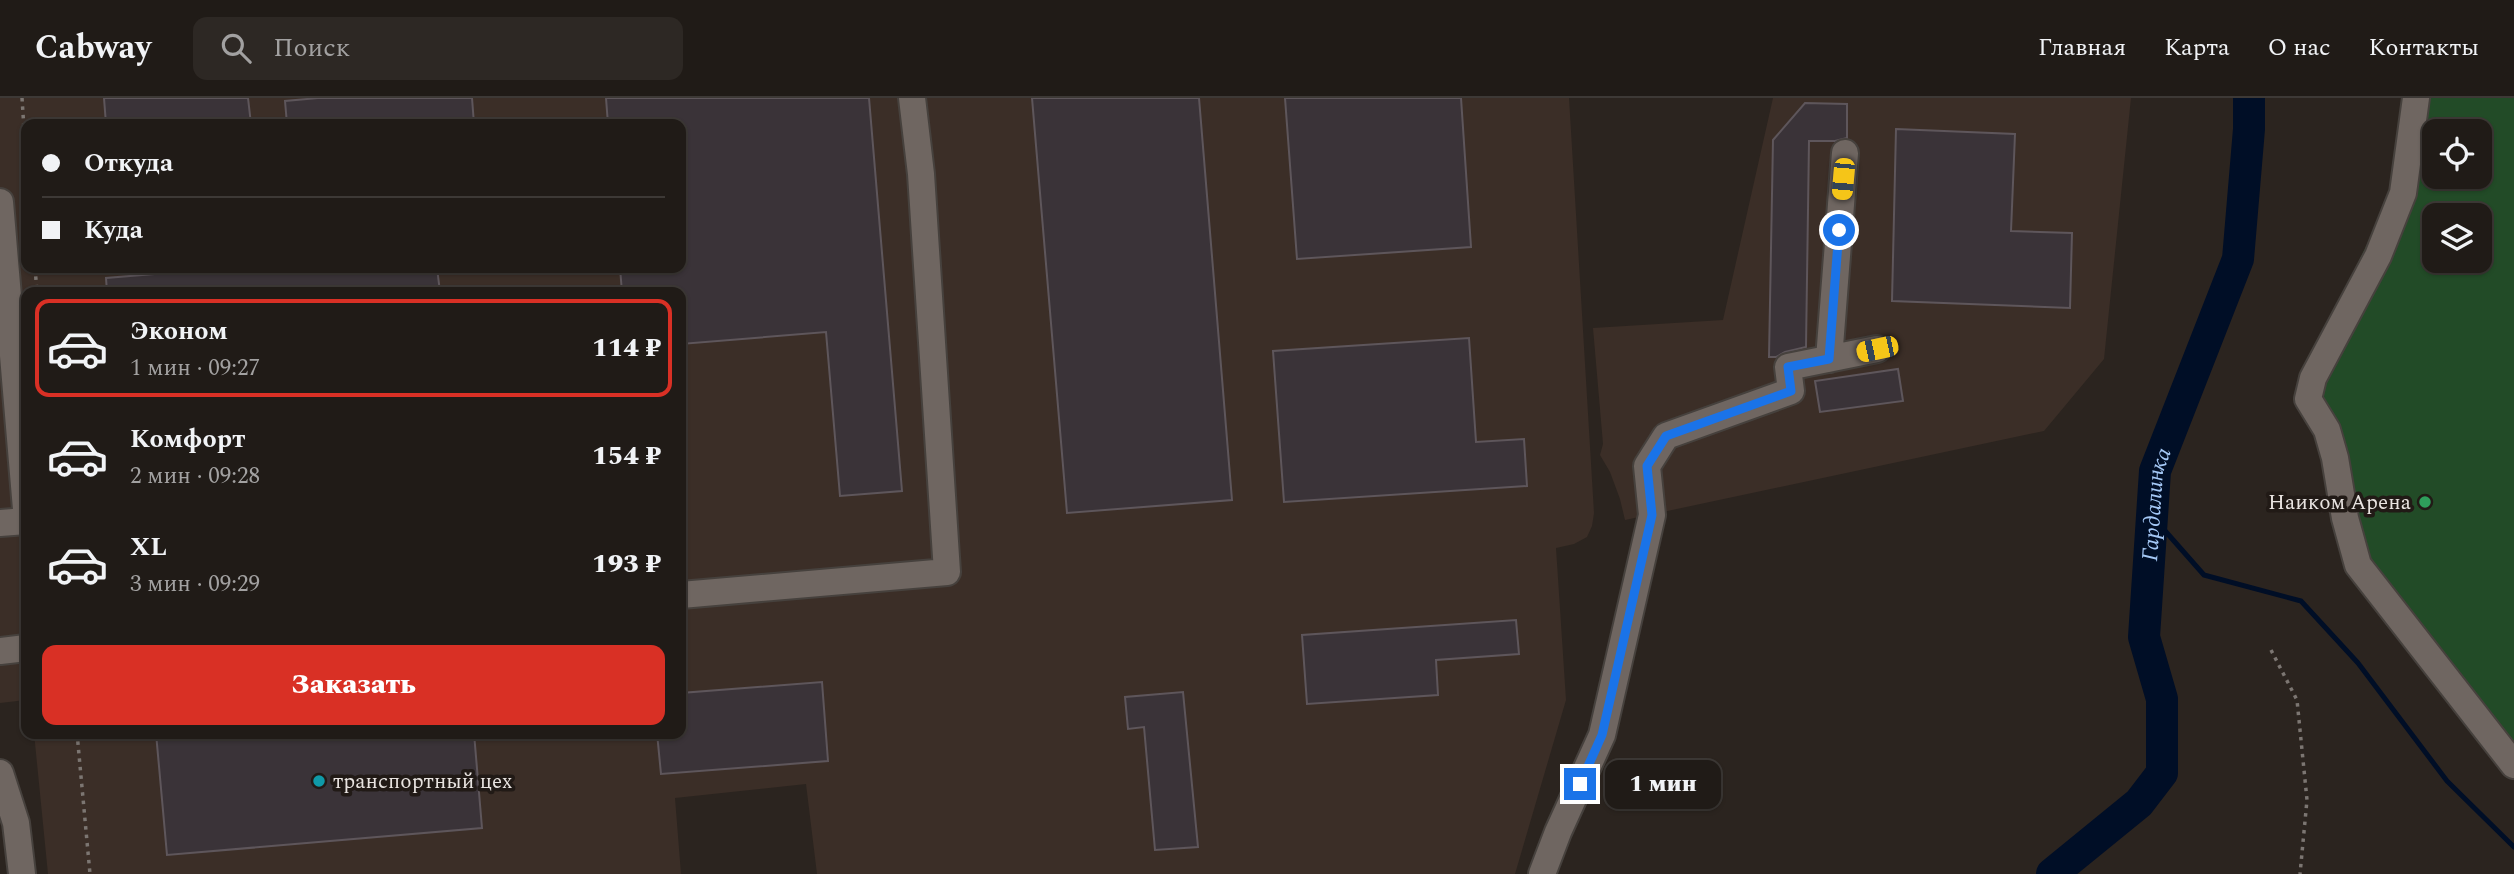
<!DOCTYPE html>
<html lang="ru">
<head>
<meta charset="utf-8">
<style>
	body { margin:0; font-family:Spectral,serif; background:#2d2824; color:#f1f3f6; height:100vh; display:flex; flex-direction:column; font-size:26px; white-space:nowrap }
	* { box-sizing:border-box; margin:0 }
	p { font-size:23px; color:#a2a1a1 }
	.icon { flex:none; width:38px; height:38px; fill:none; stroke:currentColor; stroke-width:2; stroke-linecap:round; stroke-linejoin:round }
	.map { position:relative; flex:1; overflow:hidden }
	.panel { position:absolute; left:21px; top:189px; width:665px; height:452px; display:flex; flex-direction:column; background:#201b17; border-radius:14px; box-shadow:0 2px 5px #0004,0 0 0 2px #3d3936 }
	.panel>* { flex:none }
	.guide { position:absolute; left:21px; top:21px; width:665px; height:154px; border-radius:14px; box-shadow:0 2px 5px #0004,0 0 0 2px #3d3936; display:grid; align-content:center; height:154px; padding:0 21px; background:#201b17 }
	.fabs { position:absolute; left:2422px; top:21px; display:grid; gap:14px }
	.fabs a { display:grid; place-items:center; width:70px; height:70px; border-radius:14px; background:#201b17; box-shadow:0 2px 5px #0004,0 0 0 2px #3d3936; font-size:35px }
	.end { position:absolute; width:32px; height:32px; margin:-16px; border:9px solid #1a73e8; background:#fff; box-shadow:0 0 0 4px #fff }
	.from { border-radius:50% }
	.bubble { position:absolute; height:49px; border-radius:14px; background:#201b17; box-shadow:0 2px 5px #0004,0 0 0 2px #3d3936; font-size:23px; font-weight:800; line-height:49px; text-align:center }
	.car { position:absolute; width:21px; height:42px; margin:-21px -10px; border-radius:9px; box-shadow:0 0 5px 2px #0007; background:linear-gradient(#f5c518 24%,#345 0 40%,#f5c518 0 76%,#345 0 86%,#f5c518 0) }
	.guide b { display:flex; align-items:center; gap:24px; height:66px; font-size:26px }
	.guide b+b { border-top:2px solid #3d3936 }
	.guide i { width:18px; height:18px; background:#f1f3f6 }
	ul { padding:12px 0 0; list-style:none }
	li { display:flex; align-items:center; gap:21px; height:98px; margin:0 14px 10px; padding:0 7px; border:4px solid transparent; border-radius:14px }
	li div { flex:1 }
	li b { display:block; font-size:26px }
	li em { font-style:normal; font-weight:800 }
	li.current { border-color:#d93025 }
	li>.icon { width:63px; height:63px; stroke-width:1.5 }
	.primary-button { display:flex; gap:14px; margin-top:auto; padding:14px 21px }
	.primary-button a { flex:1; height:80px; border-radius:14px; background:#d93025; color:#fff; font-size:28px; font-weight:800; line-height:80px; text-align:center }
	header { display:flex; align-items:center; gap:42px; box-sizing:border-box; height:98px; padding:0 35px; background:#201b17; border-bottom:2px solid #3d3936 }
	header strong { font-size:33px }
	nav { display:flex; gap:38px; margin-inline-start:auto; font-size:24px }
	.search { width:490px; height:63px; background:#2d2824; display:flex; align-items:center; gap:18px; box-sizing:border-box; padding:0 24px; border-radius:14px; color:#a2a1a1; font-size:26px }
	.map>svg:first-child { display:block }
</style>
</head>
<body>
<header>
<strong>Cabway</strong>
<div class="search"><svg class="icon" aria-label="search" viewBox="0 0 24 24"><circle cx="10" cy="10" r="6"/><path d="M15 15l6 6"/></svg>Поиск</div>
<nav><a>Главная</a><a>Карта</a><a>О нас</a><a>Контакты</a></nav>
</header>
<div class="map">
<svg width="2514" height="776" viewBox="0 0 2514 776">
	<rect width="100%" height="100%" fill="#2b241f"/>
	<!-- built -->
	<path fill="#3b2e27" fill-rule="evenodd" d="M0,0h1569l25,415 -2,13 -5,11 -13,7 -18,4 10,152 -51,174h-698l-11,-90 -131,14 6,76h-633l-14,-141h647v-441h-655v408l-26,3zM26,26h655v144h-655z
		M1773,0h358l-27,261 -60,72 -419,89 -5,-21 -10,-27 -10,-17 3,-11 -10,-116 130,-8z"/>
	<!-- green -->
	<path fill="#224b27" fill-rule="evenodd" d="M2409,0h105v676l-165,-205 -27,-135 -26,-42 97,-202zM2434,33h46v46h-46zM2434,117h46v46h-46z"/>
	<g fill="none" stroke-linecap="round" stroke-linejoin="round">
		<!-- stream -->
		<path stroke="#000e26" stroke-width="5" d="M2152,418l52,59 97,26 57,62 89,118 67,66"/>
		<!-- river -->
		<path stroke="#000e26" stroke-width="32" id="s1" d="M2052,776l87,-71 23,-30v-74l-18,-62 11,-166 83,-212 11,-130v-31"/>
	</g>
	<!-- building -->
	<path fill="#3a3338" stroke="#5e565b" stroke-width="2" d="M104,0h144l3,26h-145z
		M318,0h154l2,26h-187l-2,-23z
		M606,0h263l33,393 -62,5 -14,-164 -145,12v-52h-59l-2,-24h61v-144h-73z
		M1032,0h167l33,402 -165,13z
		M1285,0h176l10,149 -174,12z
		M1805,5l42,1v34l-12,3h-26l-3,206 -21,5 -9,5h-7l4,-217z
		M1896,31l119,5 -4,97 61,2 -2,75 -178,-7z
		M228,170h209l3,24h-333l-1,-14z
		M1469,240l7,104 48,-3 3,47 -243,16 -11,-151z
		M1898,271l5,32 -83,11 -5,-31z
		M1516,522l3,34 -83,6 2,35 -131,9 -5,-69z
		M822,584l6,79 -167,13 -4,-41h24v-40z
		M1183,594l15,155 -43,3 -11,-123 -16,2 -3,-32z
		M156,635h318l8,95 -315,27z"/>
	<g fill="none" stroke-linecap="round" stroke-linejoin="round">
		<defs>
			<path id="minor" d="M2416,0l-13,95 -25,63 -65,122 -5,21 19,31 8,28 10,60 13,47 156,200
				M0,104l26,307
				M1829,261l16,-206
				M0,425l26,-2
				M681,497l266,-23 -26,-398 -9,-76
				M0,553l26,-3
				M0,675l16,50 6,51
				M1542,776l16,-42 44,-97 50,-220 -5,-49 19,-30 125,-45 -3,-24 89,-18"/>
		</defs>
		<!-- minor casing -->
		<use href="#minor" stroke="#46413d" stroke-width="30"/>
		<!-- path -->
		<path stroke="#7c7672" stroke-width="3.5" stroke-dasharray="3.5 5" stroke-linecap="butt" d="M22,0l4,63
			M35,170l2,24
			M2271,552l26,50 10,100 -7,74
			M77,635l13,141"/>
		<!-- minor -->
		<use href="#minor" stroke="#6f6661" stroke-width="26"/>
	</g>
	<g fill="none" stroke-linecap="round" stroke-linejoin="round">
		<!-- route -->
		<path stroke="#1a73e8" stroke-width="9" d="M1580,686l22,-49 50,-220 -5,-49 19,-30 125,-45 -3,-24 41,-8 10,-129"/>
	</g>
	<!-- markers -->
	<circle fill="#2e9e5b" stroke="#211a16" stroke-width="2.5" cx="2425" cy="404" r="7"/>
	<circle fill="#0f9aa8" stroke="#211a16" stroke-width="2.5" cx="319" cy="683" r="7"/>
	<g text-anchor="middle" stroke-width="7" stroke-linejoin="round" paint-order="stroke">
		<!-- poi labels -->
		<g font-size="21" fill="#e9e4e1" stroke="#211a16" text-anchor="end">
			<text x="2411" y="411">Наиком Арена</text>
			<text x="333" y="690" text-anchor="start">транспортный цех</text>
		</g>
		<!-- water labels -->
		<g font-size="23" font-style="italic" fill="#a4c8f5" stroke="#211a16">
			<text dy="8" stroke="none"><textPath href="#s1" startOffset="422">Гардалинка</textPath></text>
		</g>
	</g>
</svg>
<div class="fabs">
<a><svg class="icon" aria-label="locate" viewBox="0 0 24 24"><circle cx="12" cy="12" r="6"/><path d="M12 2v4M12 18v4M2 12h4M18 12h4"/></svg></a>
<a><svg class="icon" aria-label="layers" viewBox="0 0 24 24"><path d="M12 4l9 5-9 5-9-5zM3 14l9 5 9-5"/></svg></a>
</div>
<i class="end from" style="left:1839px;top:132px"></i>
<i class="end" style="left:1580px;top:686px"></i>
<div class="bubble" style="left:1605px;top:662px;width:116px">1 мин</div>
<i class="car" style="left:1843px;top:81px;rotate:185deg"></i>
<i class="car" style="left:1877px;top:251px;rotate:258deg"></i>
<div class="guide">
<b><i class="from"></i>Откуда</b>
<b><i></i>Куда</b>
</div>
<section class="panel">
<ul>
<li class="current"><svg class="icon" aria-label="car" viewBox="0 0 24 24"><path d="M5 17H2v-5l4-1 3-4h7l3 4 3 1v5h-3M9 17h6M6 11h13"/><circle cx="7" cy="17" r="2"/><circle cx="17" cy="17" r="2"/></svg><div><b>Эконом</b><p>1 мин · 09:27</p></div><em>114 ₽</em></li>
<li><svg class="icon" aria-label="car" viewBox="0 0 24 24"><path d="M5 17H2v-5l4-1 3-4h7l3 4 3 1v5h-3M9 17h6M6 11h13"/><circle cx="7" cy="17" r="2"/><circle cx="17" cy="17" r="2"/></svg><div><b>Комфорт</b><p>2 мин · 09:28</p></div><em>154 ₽</em></li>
<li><svg class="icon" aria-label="car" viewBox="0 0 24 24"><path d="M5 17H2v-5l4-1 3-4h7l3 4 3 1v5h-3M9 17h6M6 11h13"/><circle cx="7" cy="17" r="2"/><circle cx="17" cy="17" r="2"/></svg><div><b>XL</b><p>3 мин · 09:29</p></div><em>193 ₽</em></li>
</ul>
<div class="primary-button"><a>Заказать</a></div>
</section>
</div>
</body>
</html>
